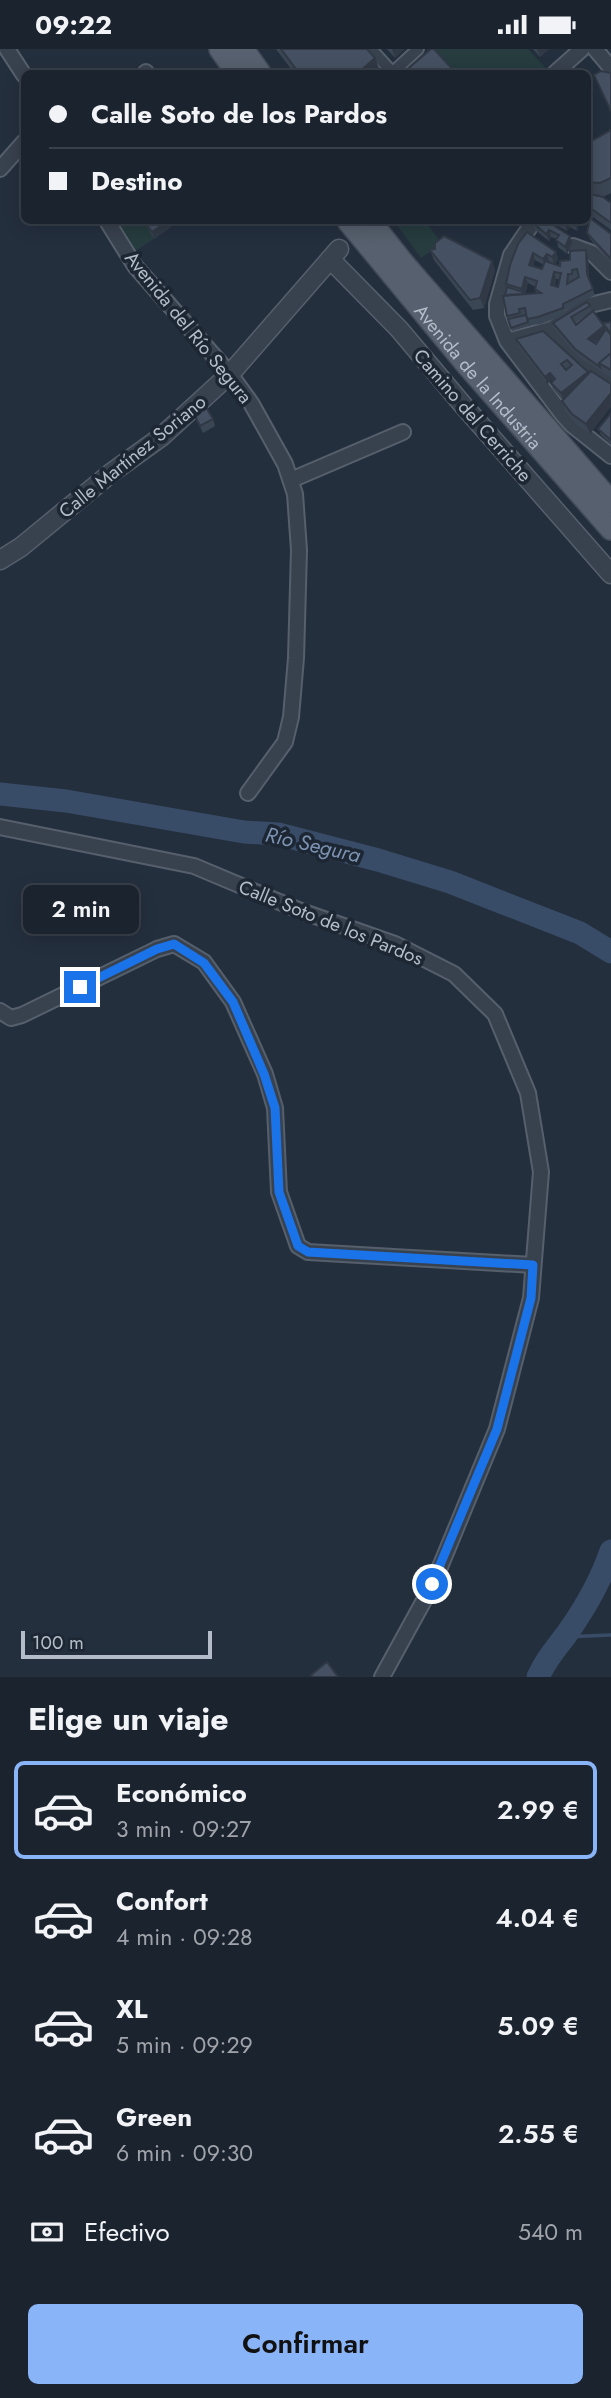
<!DOCTYPE html>
<html lang="es">
<head>
<meta charset="utf-8">
<style>
	body { margin:0; font-family:Jost,sans-serif; background:#282f3a; color:#f1f3f6; height:100vh; display:flex; flex-direction:column; font-size:26px; white-space:nowrap }
	* { box-sizing:border-box; margin:0 }
	p { font-size:23px; color:#a0a4aa }
	.icon { flex:none; width:38px; height:38px; fill:none; stroke:currentColor; stroke-width:2; stroke-linecap:round; stroke-linejoin:round }
	.map { position:relative; height:1628px; overflow:hidden }
	.sheet { display:flex; flex-direction:column; background:#1b232e; flex:1 }
	.sheet>* { flex:none }
	.hud { position:absolute; left:21px; top:21px; width:570px; height:154px; border-radius:10px; box-shadow:0 4px 18px #0003,0 0 0 2px #39404a; display:grid; align-content:center; height:154px; padding:0 28px; background:#1b232e }
	.scale { position:absolute; left:21px; bottom:18px; width:191px; box-sizing:border-box; padding-left:7px; border:4px solid #b4bcc9; border-top:0; font-size:19px; line-height:24px; white-space:nowrap; color:#b4bcc9; -webkit-text-stroke:5px #1d2633; paint-order:stroke }
	.end { position:absolute; width:32px; height:32px; margin:-16px; border:9px solid #1a73e8; background:#fff; box-shadow:0 0 0 4px #fff }
	.from { border-radius:50% }
	.bubble { position:absolute; height:49px; border-radius:10px; background:#1b232e; box-shadow:0 4px 18px #0003,0 0 0 2px #39404a; font-size:23px; font-weight:600; line-height:49px; text-align:center }
	.hud b { display:flex; align-items:center; gap:24px; height:66px; font-size:26px }
	.hud b+b { border-top:2px solid #39404a }
	.hud i { width:18px; height:18px; background:#f1f3f6 }
	ul { padding:0; list-style:none }
	li { display:flex; align-items:center; gap:21px; height:98px; margin:0 14px 10px; padding:0 14px; border:4px solid transparent; border-radius:10px }
	li div { flex:1 }
	li b { display:block; font-size:26px }
	li em { font-style:normal; font-weight:600 }
	li.on { border-color:#8ab4f8 }
	li>.icon { width:63px; height:63px; stroke-width:1.5 }
	h2 { padding:0 28px; font-size:32px; line-height:84px }
	.pay { display:flex; align-items:center; gap:18px; height:77px; padding:0 28px; font-size:26px }
	.pay p { margin-inline-start:auto }
	.action { display:flex; gap:14px; margin-top:auto; padding:14px 28px }
	.action a { flex:1; height:80px; border-radius:10px; background:#8ab4f8; color:#111; font-size:28px; font-weight:600; line-height:80px; text-align:center }
	.status { display:flex; justify-content:space-between; align-items:center; height:49px; padding:0 35px; background:#1b232e; direction:ltr }
	.status svg { height:19px; fill:currentColor }
	.map>svg:first-child { display:block }
</style>
</head>
<body>
<div class="status"><b>09:22</b><svg viewBox="0 0 49 12"><path d="M0 12V9h3v3zM5 12V6h3v6zM10 12V3h3v9zM15 12V0h3v12zM26 1h20v11H26zM47 4h2v5h-2z"/></svg></div>
<div class="map">
<svg width="611" height="1628" viewBox="0 0 611 1628">
	<rect width="100%" height="100%" fill="#242f3e"/>
	<!-- green -->
	<path fill="#263c3f" d="M434,0h94l18,19 -6,5h-83z
		M116,172h27l11,18 -19,12z
		M394,172h31l13,17 -1,9 -16,11z"/>
	<g fill="none" stroke-linecap="round" stroke-linejoin="round">
		<!-- stream -->
		<path stroke="#394c67" stroke-width="3.5" d="M564,1588l47,-2"/>
		<!-- river -->
		<path stroke="#394c67" stroke-width="23" d="M0,745l66,7 178,31 34,2 100,26 72,22 130,51 31,19
			M538,1628c9,-19 16,-26 28,-42 18,-25 35,-55 45,-84"/>
		<defs>
			<path id="pedestrian" d="M371,0l22,24
				M392,24l26,-24"/>
			<path id="minor" d="M7,0l17,26
				M595,0l16,19
				M145,24l1,-1
				M555,24l27,-24
				M0,120l24,-27
				M107,172l28,45 95,108 21,29 34,61 10,30 4,56 -3,108 -5,59 -6,25 -37,51
				M534,172l-23,34 -14,49v12l10,25 56,74 9,10 39,31
				M573,197l19,7 19,19
				M551,280l24,32 36,24
				M507,292l44,-12 35,-23 25,-6
				M291,431l112,-48
				M0,778l194,39 107,45 94,33 59,30 41,40 33,79 13,79 -10,126 -34,131 -64,155 -51,93
				M0,962l11,7 11,-3 135,-66 17,-5 30,18 29,40 32,72 10,34 4,84 19,54 10,6 225,13"/>
			<path id="tertiary" d="M330,210l69,70 64,76 148,169
				M0,511l21,-13 90,-74 50,-36 69,-63 109,-125"/>
			<g id="primary">
				<path d="M220,0l17,24"/>
				<path d="M243,0l17,24"/>
				<path id="s1" d="M348,172l119,144 144,164"/>
				<path d="M370,172l34,43 207,238"/>
			</g>
		</defs>
		<!-- pedestrian casing -->
		<use href="#pedestrian" stroke="#565f6c" stroke-width="14"/>
		<!-- minor casing -->
		<use href="#minor" stroke="#565f6c" stroke-width="18"/>
		<!-- tertiary casing -->
		<use href="#tertiary" stroke="#565f6c" stroke-width="21"/>
		<!-- primary casing -->
		<use href="#primary" stroke="#414a57" stroke-width="24"/>
		<!-- pedestrian -->
		<use href="#pedestrian" stroke="#38414e" stroke-width="10"/>
		<!-- minor -->
		<use href="#minor" stroke="#38414e" stroke-width="14"/>
		<!-- tertiary -->
		<use href="#tertiary" stroke="#38414e" stroke-width="18"/>
		<!-- primary -->
		<use href="#primary" stroke="#56606e" stroke-width="21"/>
	</g>
	<!-- wall -->
	<path fill="#3b4654" fill-rule="evenodd" d="M276,0h91l13,22 -3,2h-83z
		M387,0h17l-9,9z
		M533,0h16l-9,8z
		M611,81v63l-6,3h-6l12,7v27l-18,-13 -1,3 19,14v29l-21,-24 -3,-6 2,-9 -8,-2 -1,-1h8v-24h2v-2h-2v-52z
		M143,172h26l2,6 -17,12z
		M534,172h41l3,7 -1,3 -7,-4 -3,4 -9,-5 -1,2 15,15 -5,11 -9,-7 -1,-8 -6,-2 -2,4 -14,-11 -2,-7z
		M518,195l38,8 2,7 -3,5 5,2 10,-6 18,-3 1,23 6,15 -30,16 1,3 -25,10 -11,1 -18,6 -5,-15 -2,-21 2,-8 -1,-3zM535,211l9,5 -2,4 -9,-3zM556,230h3l-1,8 -3,-1zM528,234l8,4 -1,2 1,4 -11,1z
		M430,201l62,11 3,9 -11,38 -11,2 -39,-50z
		M590,257l2,6 12,14 2,4 -3,-7 8,-1v56l-34,-22 -22,-26 -2,-7zM588,266l-12,10 -1,-2z
		M543,282l45,41 2,62 -14,-10 -11,-13 -3,-10 1,-1 -10,-11 -2,-6 2,-3v-1l-6,5 -29,-38 -2,-7z
		M192,361l21,9 2,7 -12,7z
		M611,364v31l-10,-9 -3,-6z"/>
	<!-- shaded-wall -->
	<path fill="#303945" d="M392,0h12l-9,9z
		M537,0h12l-9,8z
		M375,9l5,13 -3,2h-19z
		M169,172l2,6 -17,12 -2,-7z
		M555,172h2l1,5 -4,5 -2,-7z
		M567,172l3,6 -3,4 -2,-7z
		M576,173l2,6 -1,3 -2,-6z
		M549,181l2,7 -2,4 -3,-7z
		M570,187l2,7 -5,11 -2,-7z
		M586,201l2,7 1,24 -2,-7z
		M556,203l2,7 -4,5 -2,-7z
		M533,204l2,7 -4,12 -2,-7z
		M547,205l2,7 -3,5 -3,-7z
		M492,212l3,9 -11,38 -4,-10z
		M554,223l2,7 -3,13 -2,-7z
		M525,228l3,6 -6,18 1,-9 -1,-3z
		M604,277l3,7 -17,12 -2,-6z
		M588,323l2,7 -27,21 -2,-7z
		M550,324l3,6 -6,5 -2,-7z
		M611,344v14l-21,27 -4,-10z"/>
	<!-- building -->
	<path fill="#455162" stroke="#303945" stroke-width="2" fill-rule="evenodd" d="M281,0h86l8,9 -17,15h-59z
		M431,0h3l22,24h-53z
		M601,22l10,2v38l-17,-36z
		M611,81v48l-11,5 -12,-1v-39z
		M590,145l13,3 8,6v20l-22,-16z
		M588,148h2v21l-2,-1z
		M590,169l21,16v25l-24,-26z
		M144,172h24l-16,11z
		M534,172h21l-3,3 18,12 -5,11 -9,-7 3,-5 -10,-5 -3,4 -13,-11z
		M569,172h6l1,1 -1,3z
		M527,183l29,20 -4,5 -5,-3 -4,5 -10,-6 -4,12 13,4 3,-8 15,5v-5l10,-1v-9l16,-1 1,24 6,15 -30,15v4l-25,9 -11,2 -2,-11 -6,1 1,4 -13,3 -4,-20 38,-3 -6,-4 2,-8 -12,-4 -3,12 -16,-5 4,-19 8,-21zM577,220l2,8 -12,7 1,-10h4v-4zM554,223l7,1 -3,14 -7,-2z
		M444,187l48,25 -12,37 -10,2 -40,-50 5,-1v-6z
		M507,238l16,5 -1,2 -17,1z
		M587,253l3,4 -19,11 5,8 17,-14 11,15 -16,13 8,5 10,-15 5,6v18l-12,10 1,4 -25,-18 -22,-26z
		M526,266l2,7 -17,6 -3,-9z
		M611,273v12l-8,-11z
		M543,282l45,41 -27,21 -10,-10 4,-4 -5,-6 -5,4 -29,-38zM567,311l5,5 -6,5 -5,-6z
		M611,304v17l-12,-7z
		M591,322l20,13v9l-25,31 -14,-10 -10,-13z
		M204,355l9,15 -13,7 -8,-16z
		M611,364v27l-13,-11z
		M327,1613l11,15h-25l-2,-2z"/>
	<g fill="none" stroke-linecap="round" stroke-linejoin="round">
		<!-- route -->
		<path stroke="#1a73e8" stroke-width="9" d="M80,938l77,-38 17,-5 30,19 29,39 31,72 11,34 4,84 19,54 10,6 225,13 -2,33 -34,131 -65,155"/>
	</g>
	<g text-anchor="middle" stroke-width="7" stroke-linejoin="round" paint-order="stroke">
		<!-- street labels -->
		<g font-size="19" fill="#b4bcc9" stroke="#1d2633">
			<text transform="translate(189 278) rotate(51)" y="7">Avenida del Río Segura</text>
			<text dy="7" stroke="none"><textPath href="#s1" startOffset="203">Avenida de la Industria</textPath></text>
			<text transform="translate(473 366) rotate(49)" y="7">Camino del Cerriche</text>
			<text transform="translate(132 407) rotate(-39)" y="7">Calle Martínez Soriano</text>
			<text transform="translate(331 873) rotate(22)" y="7">Calle Soto de los Pardos</text>
		</g>
		<!-- water labels -->
		<g font-size="21" font-style="italic" fill="#7c92b1" stroke="#1d2633">
			<text transform="translate(313 796) rotate(13)" y="7">Río Segura</text>
		</g>
	</g>
</svg>
<div class="scale">100 m</div>
<i class="end from" style="left:432px;top:1535px"></i>
<i class="end" style="left:80px;top:938px"></i>
<div class="bubble" style="left:23px;top:836px;width:116px">2 min</div>
<div class="hud">
<b><i class="from"></i>Calle Soto de los Pardos</b>
<b><i></i>Destino</b>
</div>
</div>
<section class="sheet">
<h2>Elige un viaje</h2>
<ul>
<li class="on"><svg class="icon" aria-label="car" viewBox="0 0 24 24"><path d="M5 17H2v-5l4-1 3-4h7l3 4 3 1v5h-3M9 17h6M6 11h13"/><circle cx="7" cy="17" r="2"/><circle cx="17" cy="17" r="2"/></svg><div><b>Económico</b><p>3 min · 09:27</p></div><em>2.99 €</em></li>
<li><svg class="icon" aria-label="car" viewBox="0 0 24 24"><path d="M5 17H2v-5l4-1 3-4h7l3 4 3 1v5h-3M9 17h6M6 11h13"/><circle cx="7" cy="17" r="2"/><circle cx="17" cy="17" r="2"/></svg><div><b>Confort</b><p>4 min · 09:28</p></div><em>4.04 €</em></li>
<li><svg class="icon" aria-label="car" viewBox="0 0 24 24"><path d="M5 17H2v-5l4-1 3-4h7l3 4 3 1v5h-3M9 17h6M6 11h13"/><circle cx="7" cy="17" r="2"/><circle cx="17" cy="17" r="2"/></svg><div><b>XL</b><p>5 min · 09:29</p></div><em>5.09 €</em></li>
<li><svg class="icon" aria-label="car" viewBox="0 0 24 24"><path d="M5 17H2v-5l4-1 3-4h7l3 4 3 1v5h-3M9 17h6M6 11h13"/><circle cx="7" cy="17" r="2"/><circle cx="17" cy="17" r="2"/></svg><div><b>Green</b><p>6 min · 09:30</p></div><em>2.55 €</em></li>
</ul>
<div class="pay"><svg class="icon" aria-label="cash" viewBox="0 0 24 24"><path d="M3 7h18v10H3z"/><circle cx="12" cy="12" r="2"/></svg>Efectivo<p>540 m</p></div>
<div class="action"><a>Confirmar</a></div>
</section>
</body>
</html>
